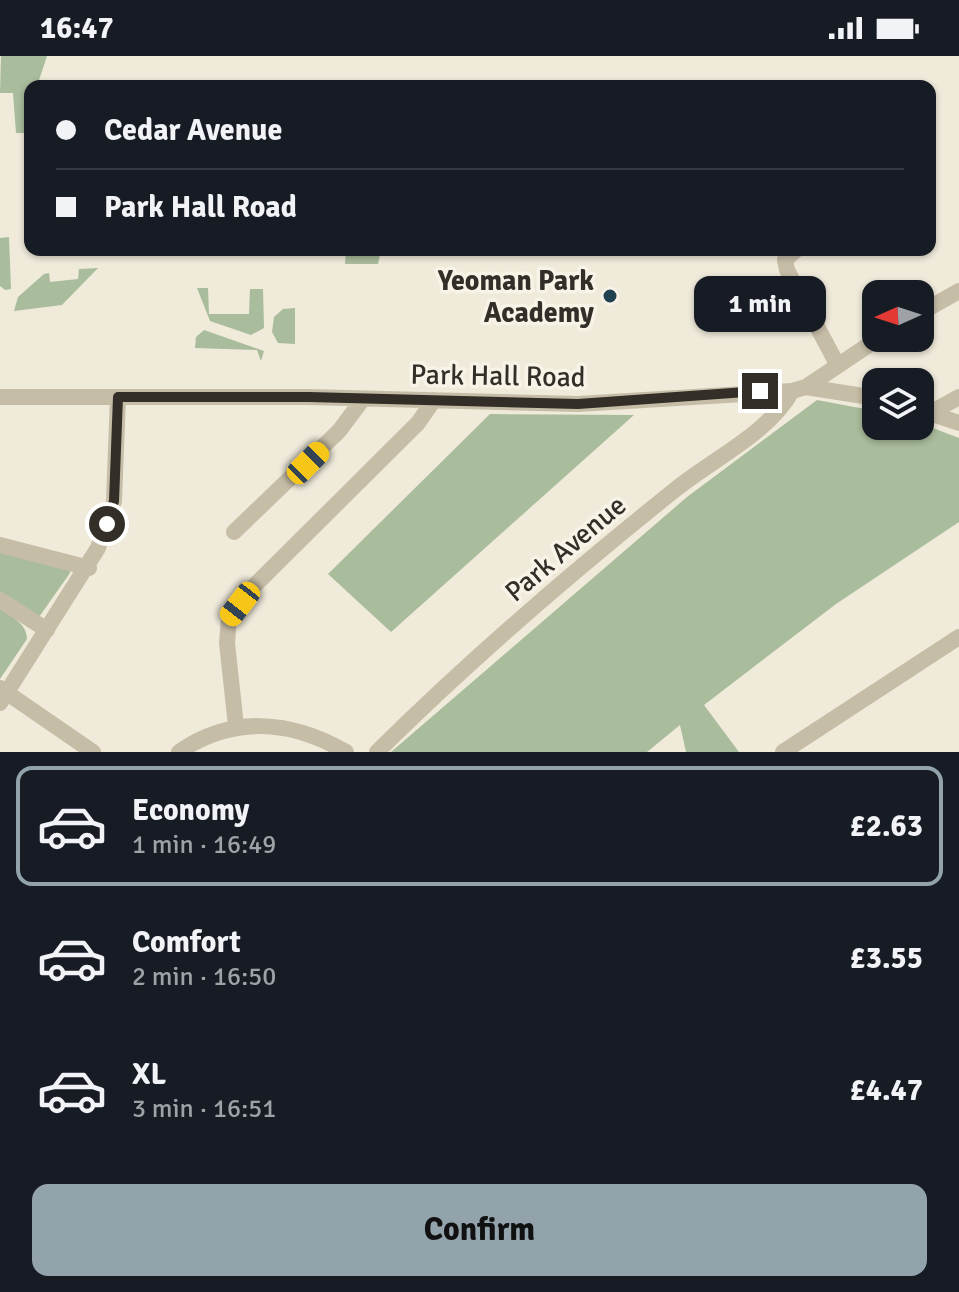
<!DOCTYPE html>
<html lang="en">
<head>
<meta charset="utf-8">
<style>
	body { margin:0; font-family:Signika,sans-serif; background:#20242c; color:#f1f3f6; height:100vh; display:flex; flex-direction:column; font-size:30px; white-space:nowrap }
	* { box-sizing:border-box; margin:0 }
	p { font-size:26px; color:#9ea1a6 }
	.icon { flex:none; width:44px; height:44px; fill:none; stroke:currentColor; stroke-width:2; stroke-linecap:round; stroke-linejoin:round }
	.map { position:relative; height:696px; overflow:hidden }
	.panel { display:flex; flex-direction:column; background:#171b24; flex:1 }
	.panel>* { flex:none }
	.guide { position:absolute; left:24px; top:24px; width:912px; height:176px; border-radius:16px; box-shadow:0 2px 6px #0004; display:grid; align-content:center; height:176px; padding:0 32px; background:#171b24 }
	.needle { width:52px; rotate:267deg }
	.controls { position:absolute; left:862px; top:224px; display:grid; gap:16px }
	.controls a { display:grid; place-items:center; width:72px; height:72px; border-radius:16px; background:#171b24; box-shadow:0 2px 6px #0004; font-size:40px }
	.end { position:absolute; width:36px; height:36px; margin:-18px; border:10px solid #332e27; background:#fff; box-shadow:0 0 0 4px #fff }
	.from { border-radius:50% }
	.bubble { position:absolute; height:56px; border-radius:16px; background:#171b24; box-shadow:0 2px 6px #0004; font-size:26px; font-weight:700; line-height:56px; text-align:center }
	.car { position:absolute; width:24px; height:48px; margin:-24px -12px; border-radius:10px; box-shadow:0 0 6px 2px #0007; background:linear-gradient(#f5c518 24%,#345 0 40%,#f5c518 0 76%,#345 0 86%,#f5c518 0) }
	.guide b { display:flex; align-items:center; gap:28px; height:76px; font-size:30px }
	.guide b+b { border-top:2px solid #363941 }
	.guide i { width:20px; height:20px; background:#f1f3f6 }
	ul { padding:14px 0 0; list-style:none }
	li { display:flex; align-items:center; gap:24px; height:120px; margin:0 16px 12px; padding:0 16px; border:4px solid transparent; border-radius:16px }
	li div { flex:1 }
	li b { display:block; font-size:30px }
	li em { font-style:normal; font-weight:700 }
	li.current { border-color:#93a3ac }
	li>.icon { width:72px; height:72px; stroke-width:1.5 }
	.primary-button { display:flex; gap:16px; margin-top:auto; padding:16px 32px }
	.primary-button a { flex:1; height:92px; border-radius:16px; background:#93a3ac; color:#111; font-size:32px; font-weight:700; line-height:92px; text-align:center }
	.status { display:flex; justify-content:space-between; align-items:center; height:56px; padding:0 40px; background:#171b24; direction:ltr }
	.status svg { height:22px; fill:currentColor }
	.map>svg:first-child { display:block }
</style>
</head>
<body>
<div class="status"><b>16:47</b><svg viewBox="0 0 49 12"><path d="M0 12V9h3v3zM5 12V6h3v6zM10 12V3h3v9zM15 12V0h3v12zM26 1h20v11H26zM47 4h2v5h-2z"/></svg></div>
<div class="map">
<svg width="959" height="696" viewBox="0 0 959 696">
	<rect width="100%" height="100%" fill="#efeada"/>
	<!-- green -->
	<path fill="#a9bc9b" d="M1,0h46l-10,30h-7l-2,47h-12l-3,-40h-13z
		M9,181l2,52 -6,1 -5,-4v-48z
		M346,194h35l-3,14h-33z
		M98,212l-36,37 -48,6 4,-14 26,-23 5,-1 1,9 28,-3 1,-10z
		M197,232h11l1,26h40l1,-25h13l1,39 -13,7 -41,-14z
		M295,252v36l-17,-1 -6,-11 2,-15 9,-8z
		M204,274l60,21 -3,10 -4,-11 -62,-2 1,-11z
		M817,344l59,11v15h44v-3l39,15v84l-123,82 -132,101 35,47h-53l-6,-27 -33,27h-256l296,-255z
		M490,358l144,1 -243,217 -63,-58z
		M0,495l69,17 1,5 -31,44 -39,-23z
		M0,552c11,9 27,15 27,31l-27,40z"/>
	<g fill="none" stroke-linecap="round" stroke-linejoin="round">
		<!-- minor -->
		<path stroke="#c6bda7" stroke-width="16" d="M796,194l-11,10 2,10 50,94
			M920,257l39,-22
			M806,331l70,11
			M0,341h309l269,7 214,-13 14,-4 73,-49
			M920,354l39,13
			M930,357l29,-16
			M234,476l105,-101 24,-32
			M0,489l89,23
			M0,544l47,30
			M0,632l93,64
			M0,647l98,-155 16,-47 4,-104
			M236,670l-9,-83 2,-25 21,-28 168,-167 16,-23
			M179,696c54,-37 112,-32 167,0
			M377,696c94,-93 195,-180 299,-263 37,-30 92,-55 116,-98
			M783,696l176,-115"/>
	</g>
	<g fill="none" stroke-linecap="round" stroke-linejoin="round">
		<!-- route -->
		<path stroke="#332e27" stroke-width="10" d="M107,468l7,-23 4,-104h191l269,7 182,-13"/>
	</g>
	<!-- markers -->
	<circle fill="#204251" stroke="#f7f3e6" stroke-width="3" cx="610" cy="240" r="8"/>
	<g text-anchor="middle" stroke-width="7" stroke-linejoin="round" paint-order="stroke">
		<!-- poi labels -->
		<g font-size="28" font-weight="bold" fill="#332e27" stroke="#f7f3e6" text-anchor="end">
			<text x="594" y="234">Yeoman Park<tspan x="594" dy="32">Academy</tspan></text>
		</g>
		<!-- street labels -->
		<g font-size="28" fill="#332e27" stroke="#f7f3e6">
			<text transform="translate(498 319) rotate(1)" y="10">Park Hall Road</text>
			<text transform="translate(565 492) rotate(-40)" y="10">Park Avenue</text>
		</g>
	</g>
</svg>
<div class="controls">
<a><svg class="needle" viewBox="-14 -14 28 28"><path d="M0-13l5 13h-10z" fill="#e53935"/><path d="M0 13l5-13h-10z" fill="#9ea1a6"/></svg></a>
<a><svg class="icon" aria-label="layers" viewBox="0 0 24 24"><path d="M12 4l9 5-9 5-9-5zM3 14l9 5 9-5"/></svg></a>
</div>
<i class="end from" style="left:107px;top:468px"></i>
<i class="end" style="left:760px;top:335px"></i>
<div class="bubble" style="left:694px;top:220px;width:132px">1 min</div>
<i class="car" style="left:308px;top:407px;rotate:45deg"></i>
<i class="car" style="left:240px;top:548px;rotate:218deg"></i>
<div class="guide">
<b><i class="from"></i>Cedar Avenue</b>
<b><i></i>Park Hall Road</b>
</div>
</div>
<section class="panel">
<ul>
<li class="current"><svg class="icon" aria-label="car" viewBox="0 0 24 24"><path d="M5 17H2v-5l4-1 3-4h7l3 4 3 1v5h-3M9 17h6M6 11h13"/><circle cx="7" cy="17" r="2"/><circle cx="17" cy="17" r="2"/></svg><div><b>Economy</b><p>1 min · 16:49</p></div><em>£2.63</em></li>
<li><svg class="icon" aria-label="car" viewBox="0 0 24 24"><path d="M5 17H2v-5l4-1 3-4h7l3 4 3 1v5h-3M9 17h6M6 11h13"/><circle cx="7" cy="17" r="2"/><circle cx="17" cy="17" r="2"/></svg><div><b>Comfort</b><p>2 min · 16:50</p></div><em>£3.55</em></li>
<li><svg class="icon" aria-label="car" viewBox="0 0 24 24"><path d="M5 17H2v-5l4-1 3-4h7l3 4 3 1v5h-3M9 17h6M6 11h13"/><circle cx="7" cy="17" r="2"/><circle cx="17" cy="17" r="2"/></svg><div><b>XL</b><p>3 min · 16:51</p></div><em>£4.47</em></li>
</ul>
<div class="primary-button"><a>Confirm</a></div>
</section>
</body>
</html>
